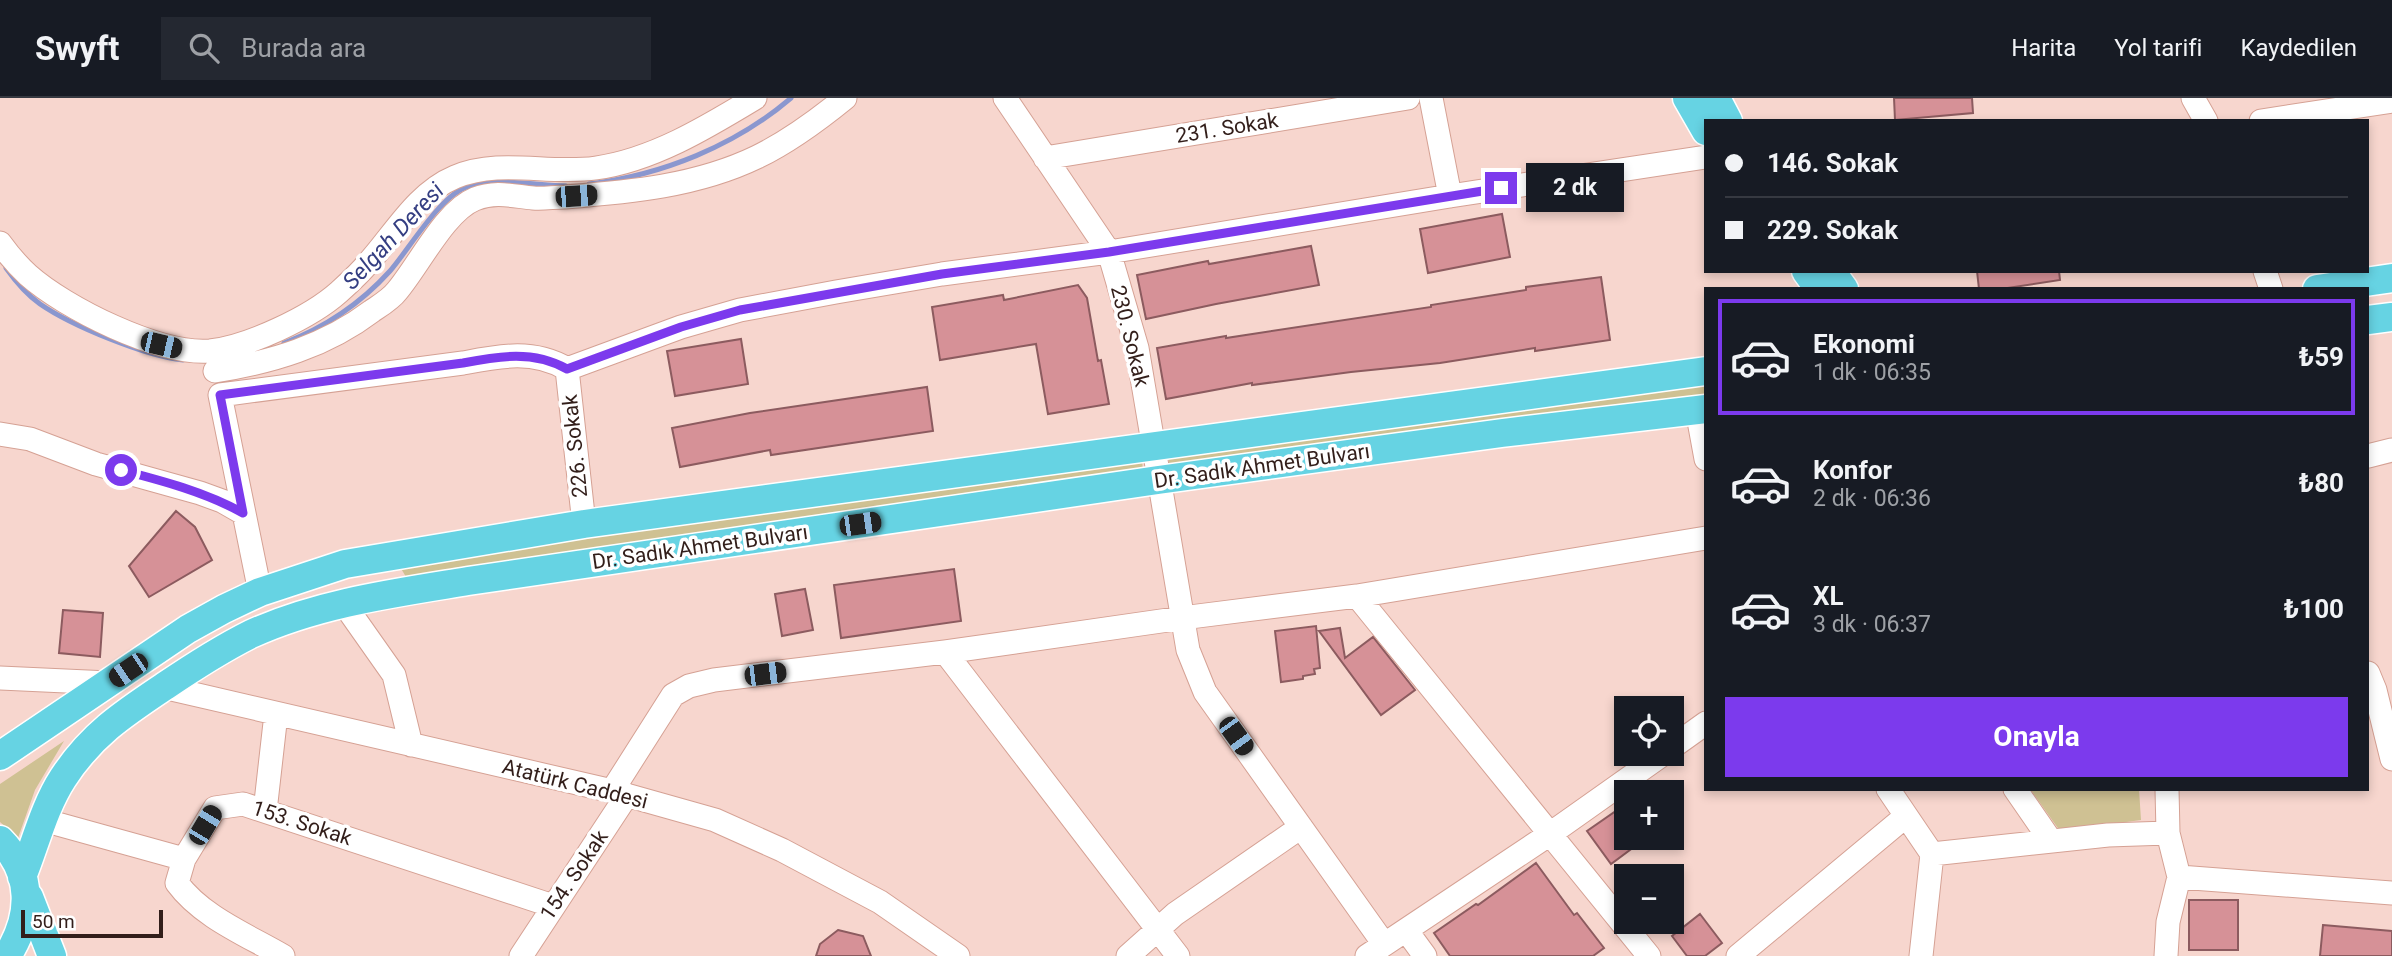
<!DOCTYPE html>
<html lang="tr">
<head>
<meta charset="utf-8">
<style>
	body { margin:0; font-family:Roboto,sans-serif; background:#242831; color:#f1f3f6; height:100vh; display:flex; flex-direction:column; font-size:26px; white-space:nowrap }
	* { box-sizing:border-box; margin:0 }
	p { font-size:23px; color:#9ea1a6 }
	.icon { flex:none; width:38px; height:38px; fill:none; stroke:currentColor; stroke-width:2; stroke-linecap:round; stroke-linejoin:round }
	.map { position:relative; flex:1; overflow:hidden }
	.sheet { position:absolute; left:1704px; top:189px; width:665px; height:504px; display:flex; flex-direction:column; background:#171b24; border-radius:0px; box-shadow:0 4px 10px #0003 }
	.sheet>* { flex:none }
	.guide { position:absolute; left:1704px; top:21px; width:665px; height:154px; border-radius:0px; box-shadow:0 4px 10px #0003; display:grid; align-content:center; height:154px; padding:0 21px; background:#171b24 }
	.controls { position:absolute; left:1614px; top:598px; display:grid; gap:14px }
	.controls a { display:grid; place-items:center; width:70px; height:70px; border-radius:0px; background:#171b24; box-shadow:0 4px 10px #0003; font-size:35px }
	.scale { position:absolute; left:21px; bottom:18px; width:142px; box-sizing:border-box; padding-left:7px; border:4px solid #321e1a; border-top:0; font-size:19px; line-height:24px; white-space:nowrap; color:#321e1a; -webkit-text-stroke:5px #fff; paint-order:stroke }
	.end { position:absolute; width:32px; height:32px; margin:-16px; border:9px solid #7c3aed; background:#fff; box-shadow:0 0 0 4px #fff }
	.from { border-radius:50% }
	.bubble { position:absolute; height:49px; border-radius:0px; background:#171b24; box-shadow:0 4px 10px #0003; font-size:23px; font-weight:700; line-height:49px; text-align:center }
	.car { position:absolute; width:21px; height:42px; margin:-21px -10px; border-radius:9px; box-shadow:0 0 5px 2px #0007; background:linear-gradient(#222 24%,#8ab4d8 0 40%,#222 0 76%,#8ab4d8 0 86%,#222 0) }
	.guide b { display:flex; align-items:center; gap:24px; height:66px; font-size:26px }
	.guide b+b { border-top:2px solid #363941 }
	.guide i { width:18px; height:18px; background:#f1f3f6 }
	ul { padding:12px 0 0; list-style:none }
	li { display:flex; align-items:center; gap:21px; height:116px; margin:0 14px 10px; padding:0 7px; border:4px solid transparent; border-radius:0px }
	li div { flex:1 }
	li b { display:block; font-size:26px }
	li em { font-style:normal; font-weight:700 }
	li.on { border-color:#7c3aed }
	li>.icon { width:63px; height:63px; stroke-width:1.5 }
	.action { display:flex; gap:14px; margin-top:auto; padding:14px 21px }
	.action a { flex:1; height:80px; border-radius:0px; background:#7c3aed; color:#fff; font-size:28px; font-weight:700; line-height:80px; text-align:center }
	header { display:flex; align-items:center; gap:42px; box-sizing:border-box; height:98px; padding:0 35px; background:#171b24; border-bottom:2px solid #363941 }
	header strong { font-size:33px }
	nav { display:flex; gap:38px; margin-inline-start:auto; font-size:24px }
	.search { width:490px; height:63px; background:#242831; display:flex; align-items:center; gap:18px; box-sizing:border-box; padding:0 24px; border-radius:0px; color:#9ea1a6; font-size:26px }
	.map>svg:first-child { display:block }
</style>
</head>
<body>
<header>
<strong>Swyft</strong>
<div class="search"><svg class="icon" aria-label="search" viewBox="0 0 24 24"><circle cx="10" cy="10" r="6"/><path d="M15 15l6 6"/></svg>Burada ara</div>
<nav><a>Harita</a><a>Yol tarifi</a><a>Kaydedilen</a></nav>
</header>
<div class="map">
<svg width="2392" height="858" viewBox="0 0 2392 858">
	<rect width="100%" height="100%" fill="#f7d6ce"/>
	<!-- green -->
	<path fill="#cfc193" d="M1706,286v16l-537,67v-10z
		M1142,362l1,11 -737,106 -7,-12z
		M64,643l-29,49 -17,48 -18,-16v-38z
		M2030,691h109l2,31 -81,11z"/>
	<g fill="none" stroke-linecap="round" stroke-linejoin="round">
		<!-- stream -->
		<path stroke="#8a97cf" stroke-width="5" d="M589,86c73,-9 146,-38 202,-86
			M6,170c10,14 20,26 34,36 32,22 105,52 143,56
			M284,245c40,-15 77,-40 106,-72 20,-23 51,-77 79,-85 30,-8 66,-1 97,0"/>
	</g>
	<!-- building -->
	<path fill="#d69197" stroke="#8c5b5f" stroke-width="2" d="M1894,0h78l1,15 -78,7z
		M1502,116l8,43 -82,16 -8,-44z
		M1311,148l8,39 -103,19 -70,15 -9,-44 71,-14 1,3z
		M1977,173h82l1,9 -59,9h-22z
		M1601,179l9,63 -75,11v-3l-95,15 -89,9 -99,13v-2l-86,16 -9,-51 69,-12v2l205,-31v-2l95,-15v-3z
		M1078,187l9,13 11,63 3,-1 8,44 -61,10 -12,-70 -96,16 -8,-53 71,-12 1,5z
		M741,241l7,45 -73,12 -8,-45z
		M927,289l6,44 -162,24 -1,-5 -90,17 -8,-39 78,-15z
		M176,413l19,16 17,33 -63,37 -20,-31z
		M954,471l7,52 -120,17 -7,-53z
		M805,491l8,41 -31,6 -7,-42z
		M63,512l40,3 -3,44 -41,-4z
		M1316,528l4,42 -6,1 1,5 -12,2v3l-22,3 -6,-51z
		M1340,530l5,30 28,-21 42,53 -34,25 -62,-84z
		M1626,706v34h20l-35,26 -24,-33z
		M1536,765l38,52 3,-2 27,35 -11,8h-143l-16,-23 42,-29 2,1z
		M2189,802h49v50h-49z
		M1700,816l22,29 -17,13h-18l-15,-20z
		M2323,827l69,6v25h-72z
		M838,832l25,6 8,20h-55l4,-12z"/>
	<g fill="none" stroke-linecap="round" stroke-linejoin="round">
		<defs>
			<path id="minor" d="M1005,0l104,154 28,96 51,302 17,42 179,252
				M1431,0l19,98
				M2193,0l13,23
				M2261,23l131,-20
				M1045,60l363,-60
				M0,145c8,11 17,22 28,32 37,33 131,80 182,76 38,-4 101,-34 129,-59 10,-9 21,-19 30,-30 26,-29 48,-69 86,-85 45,-19 94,-2 141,-9 57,-8 111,-41 159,-70
				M2265,173l6,18
				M567,271l114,-42 59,-17 96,-18 106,-18 167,-22 341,-56 256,-39
				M567,271l17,155
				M215,273c57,-9 111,-25 157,-60 9,-6 19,-12 25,-20 22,-26 48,-80 78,-92 21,-8 37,-3 58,-1 10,1 21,-1 32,-1 65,-5 132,-11 192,-40 31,-15 61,-37 88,-59
				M1697,312l9,49
				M0,336l30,5 66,25 104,29 22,8 21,12
				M2368,358l24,-6
				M260,494l-40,-197 243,-32c37,-7 70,-14 104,6
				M1357,498l292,360
				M344,506l50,71 17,70
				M945,554l233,304
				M2368,575l7,17 17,69
				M0,580l109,5
				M163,589l449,104 103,29 67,30 98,52 78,54
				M1671,650l35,-25
				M1888,691l44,65 -11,102
				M2015,691l36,52
				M612,693l61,-96 16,-9 25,-6 231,-28 237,-34 175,-22 349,-58
				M265,713l11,-97
				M43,722l141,39
				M1932,756l176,-19 60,-2
				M2179,779l213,16
				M1406,832l19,26
				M283,858c-36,-21 -81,-39 -106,-73l7,-24 31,-51 28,-4 310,102
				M521,858l106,-161
				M1128,858l47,-42 126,-87
				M1367,858l183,-122 113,-80
				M1738,858l168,-140
				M2166,858l2,-34 11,-45 -11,-44 -1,-44"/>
			<path id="major" d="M1687,0l19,33
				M1716,0l12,23
				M1806,173l13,18
				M1831,173l13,18
				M2317,191l75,-11
				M2368,222l24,-3
				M0,658l188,-127 36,-20 36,-17 85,-28 239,-40 1122,-153
				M0,742c34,34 32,77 7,116
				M22,779c13,-32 22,-70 41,-99 28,-43 60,-64 102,-92 28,-19 56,-37 86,-52 68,-31 144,-41 217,-53l690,-101 344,-47 204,-24
				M29,799l23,59"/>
		</defs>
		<!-- minor casing -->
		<use href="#minor" stroke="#d5a194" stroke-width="25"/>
		<!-- major casing -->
		<use href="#major" stroke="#fff" stroke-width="31"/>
		<!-- minor -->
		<use href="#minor" stroke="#fff" stroke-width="23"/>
		<!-- major -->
		<use href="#major" stroke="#66d3e3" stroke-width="28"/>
	</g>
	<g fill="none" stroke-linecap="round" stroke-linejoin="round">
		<!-- route -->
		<path stroke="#7c3aed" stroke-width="9" d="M121,372c42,11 84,22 122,43l-23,-118 243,-32c37,-7 70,-13 104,6l114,-42 59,-17 202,-36 167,-22 392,-64"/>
	</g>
	<g text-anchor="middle" stroke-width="7" stroke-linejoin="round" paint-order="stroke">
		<!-- street labels -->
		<g font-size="21" fill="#321e1a" stroke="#fff">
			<text transform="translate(1227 30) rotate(-9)" y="7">231. Sokak</text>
			<text transform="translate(1130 238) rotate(76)" y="7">230. Sokak</text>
			<text transform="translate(575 348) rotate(-96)" y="7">226. Sokak</text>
			<text transform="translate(1262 368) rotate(-8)" y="7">Dr. Sadık Ahmet Bulvarı</text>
			<text transform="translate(700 449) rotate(-8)" y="7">Dr. Sadık Ahmet Bulvarı</text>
			<text transform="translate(575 686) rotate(14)" y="7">Atatürk Caddesi</text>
			<text transform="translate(302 725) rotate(18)" y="7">153. Sokak</text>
			<text transform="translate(574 777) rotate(-56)" y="7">154. Sokak</text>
		</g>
		<!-- water labels -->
		<g font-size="23" font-style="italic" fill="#343e82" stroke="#fff">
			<text transform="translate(393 138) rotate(-47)" y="8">Selgah Deresi</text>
		</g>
	</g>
</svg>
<div class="controls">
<a><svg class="icon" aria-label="locate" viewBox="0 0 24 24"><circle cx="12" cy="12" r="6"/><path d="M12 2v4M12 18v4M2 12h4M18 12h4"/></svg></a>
<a>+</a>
<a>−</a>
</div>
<div class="scale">50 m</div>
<i class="end from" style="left:121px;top:372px"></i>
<i class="end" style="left:1501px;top:90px"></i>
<div class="bubble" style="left:1526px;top:65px;width:98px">2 dk</div>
<i class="car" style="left:576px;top:98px;rotate:86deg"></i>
<i class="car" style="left:161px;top:247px;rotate:103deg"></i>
<i class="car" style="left:860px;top:426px;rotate:82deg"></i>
<i class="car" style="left:128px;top:572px;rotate:236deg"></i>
<i class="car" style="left:765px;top:576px;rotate:83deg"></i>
<i class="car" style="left:1236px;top:638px;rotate:144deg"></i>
<i class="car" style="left:205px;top:727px;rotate:31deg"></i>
<div class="guide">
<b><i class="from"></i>146. Sokak</b>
<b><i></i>229. Sokak</b>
</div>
<section class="sheet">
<ul>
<li class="on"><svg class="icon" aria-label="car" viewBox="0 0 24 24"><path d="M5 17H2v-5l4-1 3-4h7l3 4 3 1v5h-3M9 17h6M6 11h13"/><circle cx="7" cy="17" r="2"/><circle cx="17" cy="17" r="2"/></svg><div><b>Ekonomi</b><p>1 dk · 06:35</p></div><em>₺59</em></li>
<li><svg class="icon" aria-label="car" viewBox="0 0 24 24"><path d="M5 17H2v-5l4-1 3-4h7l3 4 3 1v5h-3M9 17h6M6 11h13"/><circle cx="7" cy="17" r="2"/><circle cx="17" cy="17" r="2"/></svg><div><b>Konfor</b><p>2 dk · 06:36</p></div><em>₺80</em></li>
<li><svg class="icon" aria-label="car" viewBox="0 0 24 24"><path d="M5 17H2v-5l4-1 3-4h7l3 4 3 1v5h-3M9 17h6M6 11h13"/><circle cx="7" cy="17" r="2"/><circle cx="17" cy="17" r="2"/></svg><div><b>XL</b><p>3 dk · 06:37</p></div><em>₺100</em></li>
</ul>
<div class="action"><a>Onayla</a></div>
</section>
</div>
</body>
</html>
